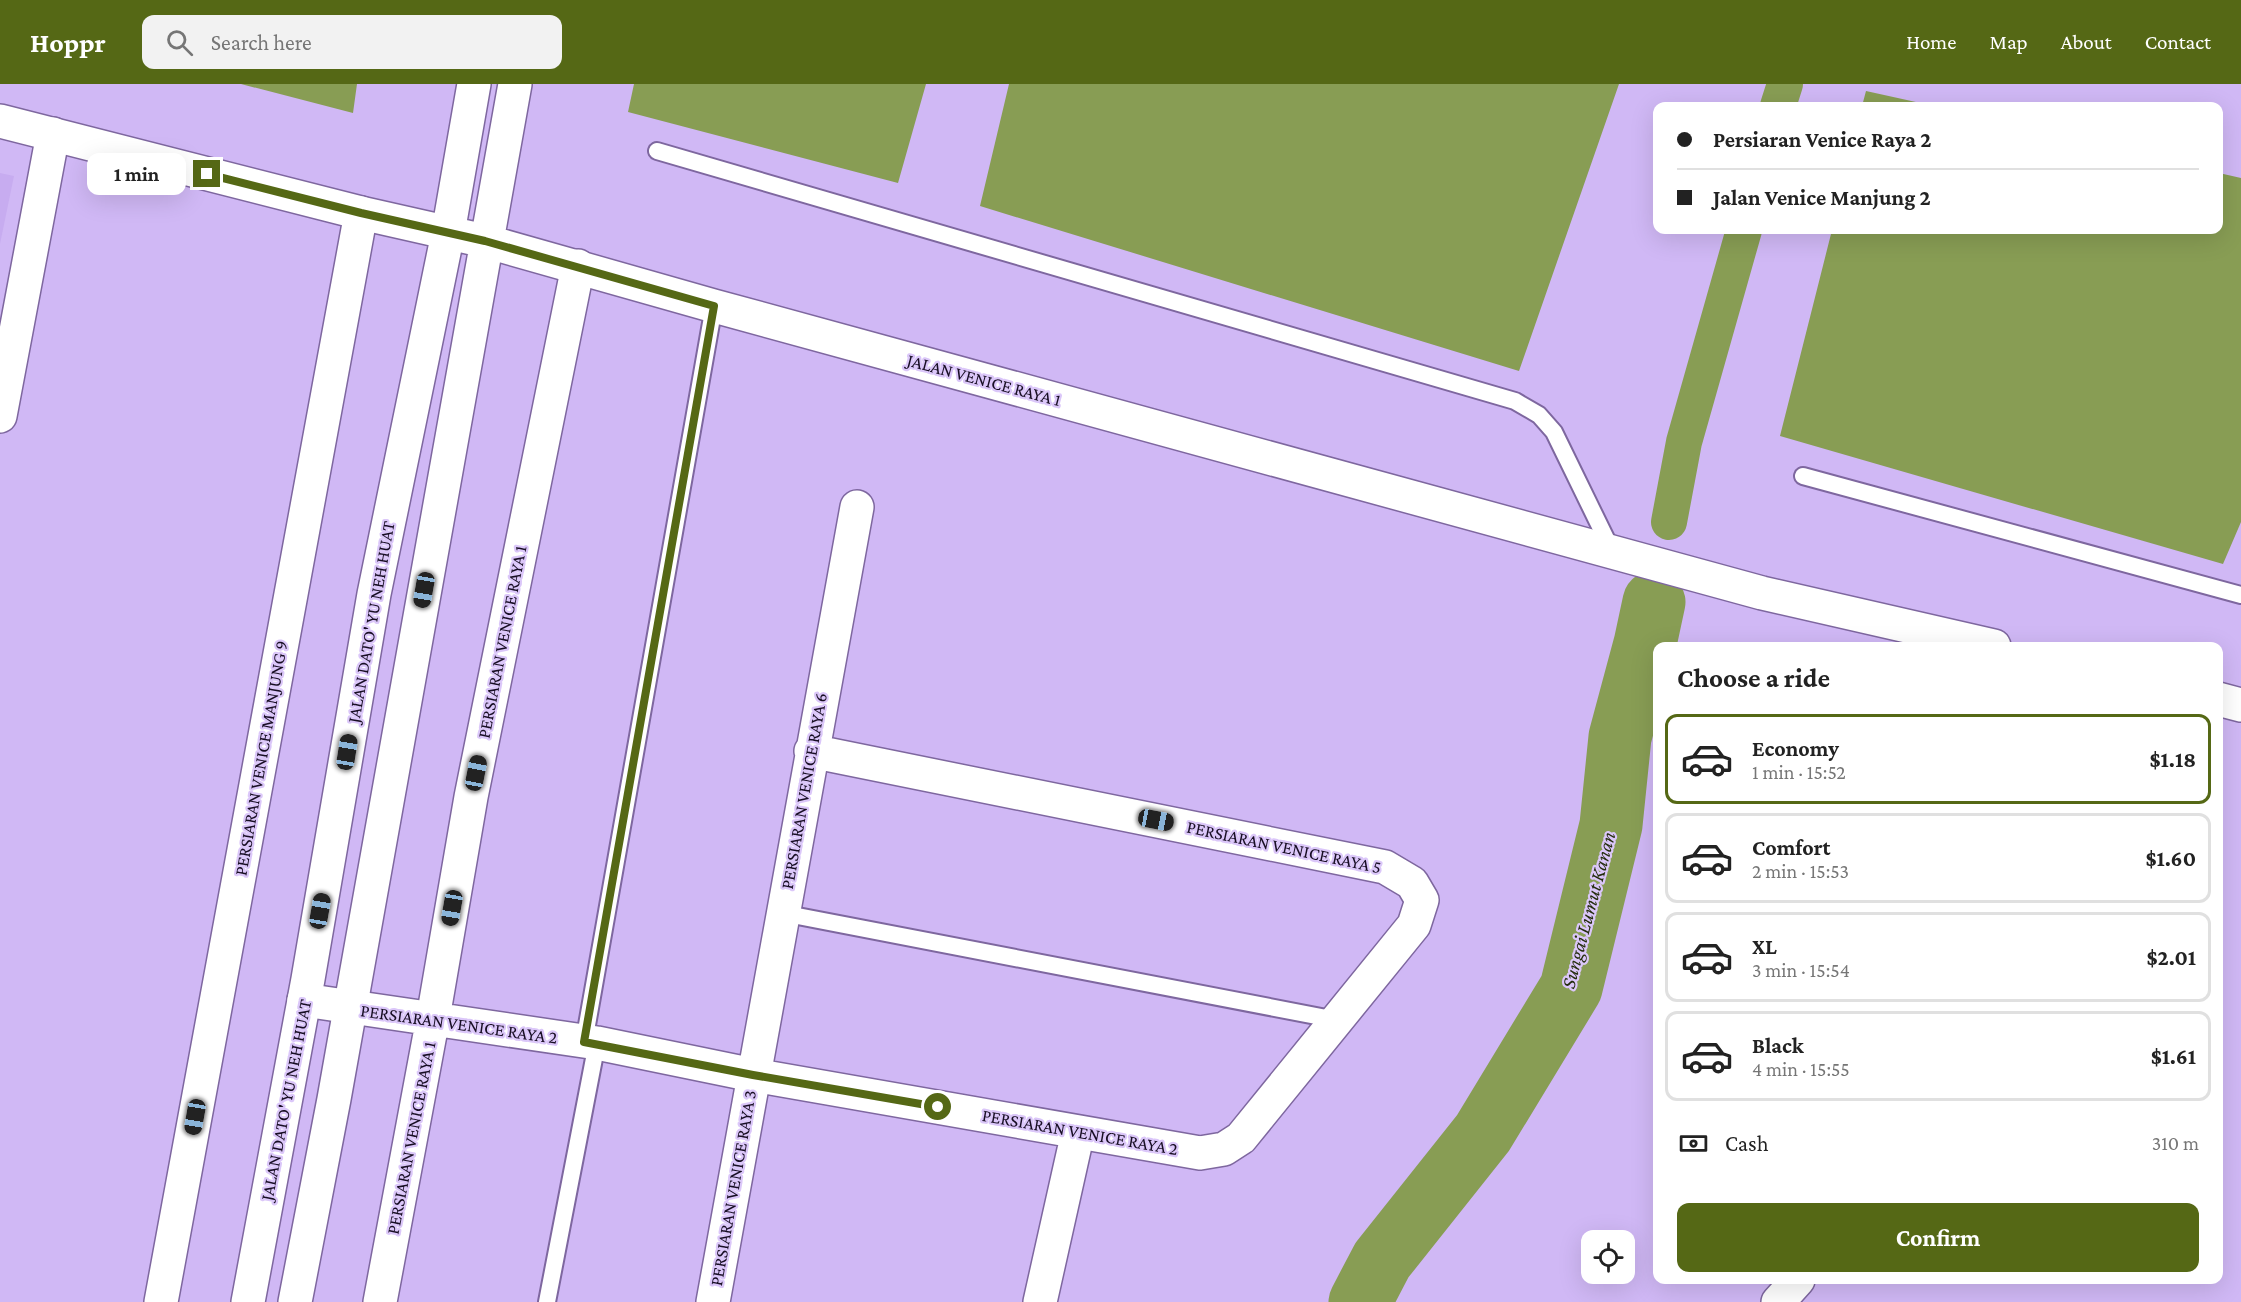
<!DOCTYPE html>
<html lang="en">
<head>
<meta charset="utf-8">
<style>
	body { margin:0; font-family:"Crimson Pro",serif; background:#f2f2f2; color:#222; height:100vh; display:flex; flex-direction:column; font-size:22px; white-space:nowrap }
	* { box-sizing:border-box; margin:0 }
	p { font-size:20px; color:#767676 }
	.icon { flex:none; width:33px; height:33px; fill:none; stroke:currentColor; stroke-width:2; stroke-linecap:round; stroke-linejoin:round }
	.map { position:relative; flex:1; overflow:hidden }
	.sheet { position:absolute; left:1653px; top:558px; width:570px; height:642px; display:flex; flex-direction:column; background:#fff; border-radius:12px; box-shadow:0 6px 24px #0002 }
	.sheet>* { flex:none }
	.guide { position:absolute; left:1653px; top:18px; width:570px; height:132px; border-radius:12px; box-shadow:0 6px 24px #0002; display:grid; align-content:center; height:132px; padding:0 24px; background:#fff }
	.controls { position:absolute; left:1581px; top:1146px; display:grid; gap:12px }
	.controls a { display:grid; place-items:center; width:54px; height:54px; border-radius:12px; background:#fff; box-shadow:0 6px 24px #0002; font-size:30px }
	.end { position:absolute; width:27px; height:27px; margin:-14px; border:8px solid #556815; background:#fff; box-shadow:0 0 0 3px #fff }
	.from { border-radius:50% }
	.bubble { position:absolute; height:42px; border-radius:12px; background:#fff; box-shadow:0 6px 24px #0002; font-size:20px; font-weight:700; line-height:42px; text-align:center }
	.car { position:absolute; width:18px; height:36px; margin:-18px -9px; border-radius:8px; box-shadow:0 0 4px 2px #0007; background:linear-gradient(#222 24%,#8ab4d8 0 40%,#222 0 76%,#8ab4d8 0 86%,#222 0) }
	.guide b { display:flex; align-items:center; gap:21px; height:57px; font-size:22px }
	.guide b+b { border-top:2px solid #e0e0e0 }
	.guide i { width:15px; height:15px; background:#222 }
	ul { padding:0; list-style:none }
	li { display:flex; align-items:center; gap:18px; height:90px; margin:0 12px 9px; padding:0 12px; border:3px solid #e0e0e0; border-radius:12px }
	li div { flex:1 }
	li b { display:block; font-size:22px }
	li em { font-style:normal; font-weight:700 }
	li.active { border-color:#556815 }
	li>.icon { width:54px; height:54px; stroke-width:1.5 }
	h2 { padding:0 24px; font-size:27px; line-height:72px }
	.pay { display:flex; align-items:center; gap:15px; height:66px; padding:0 24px; font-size:22px }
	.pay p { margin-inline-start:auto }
	.primary-button { display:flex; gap:12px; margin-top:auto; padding:12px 24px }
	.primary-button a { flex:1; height:69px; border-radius:12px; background:#556815; color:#fff; font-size:24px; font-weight:700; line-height:69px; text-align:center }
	header { display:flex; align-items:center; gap:36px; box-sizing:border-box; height:84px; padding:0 30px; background:#556815; color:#fff }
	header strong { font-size:28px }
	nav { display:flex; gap:33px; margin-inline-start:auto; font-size:21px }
	.search { width:420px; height:54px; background:#f2f2f2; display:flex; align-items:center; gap:15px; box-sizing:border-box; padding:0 21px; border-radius:12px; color:#767676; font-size:22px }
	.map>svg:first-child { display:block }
</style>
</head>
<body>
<header>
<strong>Hoppr</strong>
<div class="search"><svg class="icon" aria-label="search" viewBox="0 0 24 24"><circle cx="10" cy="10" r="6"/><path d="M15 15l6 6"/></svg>Search here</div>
<nav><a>Home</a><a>Map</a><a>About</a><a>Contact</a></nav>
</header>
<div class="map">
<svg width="2241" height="1218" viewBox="0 0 2241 1218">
	<rect width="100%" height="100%" fill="#d0b8f5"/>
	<!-- built -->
	<path fill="#c7acf0" d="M0,89l14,3 -14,68z"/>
	<!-- water -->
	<path fill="#889d54" d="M241,0h116l-4,29z
		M634,0h292l-28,99 -270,-71z
		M1009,0h610l-100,287 -539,-165z
		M1866,7l68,15h-72z
		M2219,89l22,5v344l-18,42 -443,-128 52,-206h386z"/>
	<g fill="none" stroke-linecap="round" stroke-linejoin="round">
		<!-- canal -->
		<path stroke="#889d54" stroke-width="36" d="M1778,22l7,-22
			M1669,438l15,-80 60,-212"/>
		<!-- river -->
		<path stroke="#889d54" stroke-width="63" d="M1360,1218l22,-42 101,-127 88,-145 40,-163 9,-88 25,-93 9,-42"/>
		<defs>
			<path id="lane" d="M657,67l858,250 24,14 15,17 58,119
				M1803,392l438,119
				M782,829l555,107
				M584,958l130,-736
				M547,1218l50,-259"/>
			<path id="street" d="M0,332l53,-282
				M304,916l293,43 156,32 447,78 24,-4 17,-11 173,-213 8,-25 -10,-17 -27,-16 -574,-116
				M161,1218l200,-1089
				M380,1218l53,-284 38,-221 107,-531
				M713,1218l144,-795
				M1040,1218l38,-170
				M1778,1218l20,-22"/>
			<path id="secondary" d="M0,37l361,92 124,28 229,65 1048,287 232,53
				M2218,615l23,6
				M248,1218l60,-323 66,-385 74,-361 26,-149
				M295,1218l39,-203 181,-1015"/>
		</defs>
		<!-- lane casing -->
		<use href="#lane" stroke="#7e679f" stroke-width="20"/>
		<!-- street casing -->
		<use href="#street" stroke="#7e679f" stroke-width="36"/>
		<!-- secondary casing -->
		<use href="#secondary" stroke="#7e679f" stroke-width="36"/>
		<!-- lane -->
		<use href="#lane" stroke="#fff" stroke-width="16"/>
		<!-- street -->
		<use href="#street" stroke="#fff" stroke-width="33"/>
		<!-- secondary -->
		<use href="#secondary" stroke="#fff" stroke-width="33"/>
	</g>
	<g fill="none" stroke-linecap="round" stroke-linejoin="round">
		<!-- route -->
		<path stroke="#556815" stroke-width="8" d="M207,90l154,39 124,28 229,65 -130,736 169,33 185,32"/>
	</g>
	<g text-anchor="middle" stroke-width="4.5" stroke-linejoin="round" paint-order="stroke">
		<!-- street labels -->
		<g font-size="18" fill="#180e24" stroke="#dbc7f9">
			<text transform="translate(984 296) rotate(15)" y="6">JALAN VENICE RAYA 1</text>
			<text transform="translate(371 538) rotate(-80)" y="6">JALAN DATO' YU NEH HUAT</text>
			<text transform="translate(502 558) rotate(-79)" y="6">PERSIARAN VENICE RAYA 1</text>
			<text transform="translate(261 674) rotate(-80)" y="6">PERSIARAN VENICE MANJUNG 9</text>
			<text transform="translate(804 707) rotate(-80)" y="6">PERSIARAN VENICE RAYA 6</text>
			<text transform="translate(1284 763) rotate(12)" y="6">PERSIARAN VENICE RAYA 5</text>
			<text transform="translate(459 940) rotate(8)" y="6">PERSIARAN VENICE RAYA 2</text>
			<text transform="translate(286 1016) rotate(-79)" y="6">JALAN DATO' YU NEH HUAT</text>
			<text transform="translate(1080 1048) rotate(10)" y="6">PERSIARAN VENICE RAYA 2</text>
			<text transform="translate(411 1054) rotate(-79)" y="6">PERSIARAN VENICE RAYA 1</text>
			<text transform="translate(733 1104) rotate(-80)" y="6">PERSIARAN VENICE RAYA 3</text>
		</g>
		<!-- water labels -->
		<g font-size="20" font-style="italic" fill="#242d0d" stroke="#dbc7f9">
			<text transform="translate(1588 826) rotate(-75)" y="7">Sungai Lumut Kanan</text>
		</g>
	</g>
</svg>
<div class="controls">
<a><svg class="icon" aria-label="locate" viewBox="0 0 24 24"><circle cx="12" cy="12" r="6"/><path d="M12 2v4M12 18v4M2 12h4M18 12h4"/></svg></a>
</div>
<i class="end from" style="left:938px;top:1023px"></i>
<i class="end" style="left:207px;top:90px"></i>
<div class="bubble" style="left:87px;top:69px;width:99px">1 min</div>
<i class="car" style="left:424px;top:506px;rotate:190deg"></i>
<i class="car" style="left:347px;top:668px;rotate:9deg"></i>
<i class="car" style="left:476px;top:689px;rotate:11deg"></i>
<i class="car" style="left:1156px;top:736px;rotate:101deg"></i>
<i class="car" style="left:452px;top:824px;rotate:190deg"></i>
<i class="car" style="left:320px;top:827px;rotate:10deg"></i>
<i class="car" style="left:195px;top:1033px;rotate:190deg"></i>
<div class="guide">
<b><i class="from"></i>Persiaran Venice Raya 2</b>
<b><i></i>Jalan Venice Manjung 2</b>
</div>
<section class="sheet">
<h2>Choose a ride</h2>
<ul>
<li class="active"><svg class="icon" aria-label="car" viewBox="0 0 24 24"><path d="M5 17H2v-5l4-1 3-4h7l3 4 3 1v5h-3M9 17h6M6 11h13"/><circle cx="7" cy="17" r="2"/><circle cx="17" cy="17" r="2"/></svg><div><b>Economy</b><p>1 min · 15:52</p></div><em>$1.18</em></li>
<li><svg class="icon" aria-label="car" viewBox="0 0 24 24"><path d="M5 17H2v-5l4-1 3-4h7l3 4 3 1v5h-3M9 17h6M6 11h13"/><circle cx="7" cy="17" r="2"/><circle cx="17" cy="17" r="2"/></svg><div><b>Comfort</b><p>2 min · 15:53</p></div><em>$1.60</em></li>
<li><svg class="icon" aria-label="car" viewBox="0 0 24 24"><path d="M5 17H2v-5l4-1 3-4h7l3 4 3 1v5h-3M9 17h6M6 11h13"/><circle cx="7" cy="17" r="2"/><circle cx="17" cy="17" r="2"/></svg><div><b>XL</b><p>3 min · 15:54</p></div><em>$2.01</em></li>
<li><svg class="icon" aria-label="car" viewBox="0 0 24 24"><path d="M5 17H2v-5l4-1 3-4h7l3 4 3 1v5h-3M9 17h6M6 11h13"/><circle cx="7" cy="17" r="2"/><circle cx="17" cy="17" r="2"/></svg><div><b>Black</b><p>4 min · 15:55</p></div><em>$1.61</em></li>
</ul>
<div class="pay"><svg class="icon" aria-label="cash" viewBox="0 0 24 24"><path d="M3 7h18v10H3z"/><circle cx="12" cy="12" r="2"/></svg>Cash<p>310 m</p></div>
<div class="primary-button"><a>Confirm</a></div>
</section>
</div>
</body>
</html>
